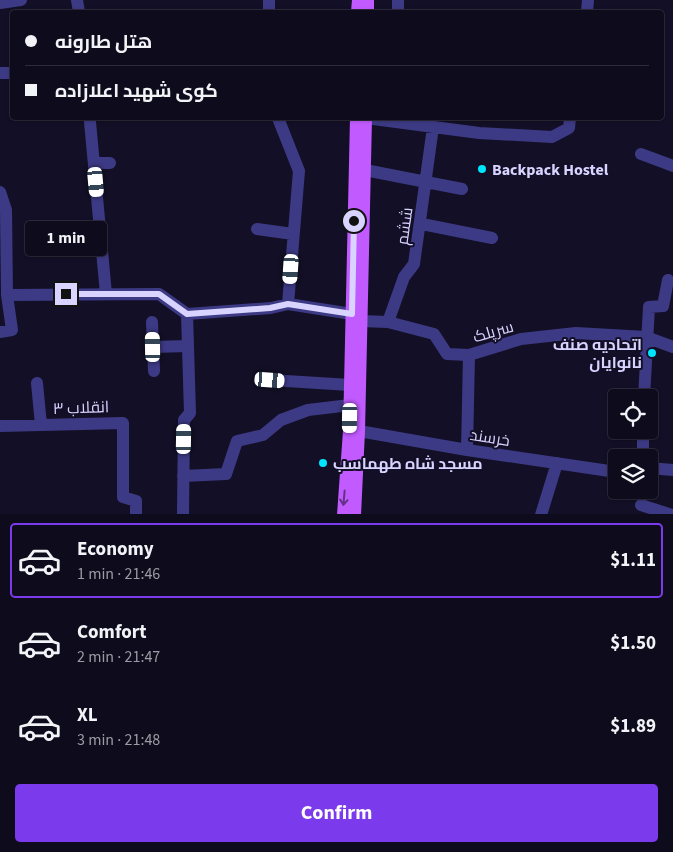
<!DOCTYPE html>
<html lang="en">
<head>
<meta charset="utf-8">
<style>
	body { margin:0; font-family:"Source Sans 3",Cairo,sans-serif; background:#1c1929; color:#f1f3f6; height:100vh; display:flex; flex-direction:column; font-size:19px; white-space:nowrap }
	* { box-sizing:border-box; margin:0 }
	p { font-size:16px; color:#9b9ba3 }
	.icon { flex:none; width:28px; height:28px; fill:none; stroke:currentColor; stroke-width:2; stroke-linecap:round; stroke-linejoin:round }
	.map { position:relative; height:514px; overflow:hidden }
	.sheet { display:flex; flex-direction:column; background:#0e0b1c; flex:1 }
	.sheet>* { flex:none }
	.guide { position:absolute; left:10px; top:10px; width:654px; height:110px; border-radius:5px; box-shadow:0 1px 4px #0004,0 0 0 1px #2e2b3b; display:grid; align-content:center; height:110px; padding:0 15px; background:#0e0b1c }
	.buttons { position:absolute; left:608px; top:389px; display:grid; gap:10px }
	.buttons a { display:grid; place-items:center; width:50px; height:50px; border-radius:5px; background:#0e0b1c; box-shadow:0 1px 4px #0004,0 0 0 1px #2e2b3b; font-size:25px }
	.end { position:absolute; width:22px; height:22px; margin:-11px; border:6px solid #d9d4ff; background:#111; box-shadow:0 0 0 2px #111 }
	.from { border-radius:50% }
	.bubble { position:absolute; height:35px; border-radius:5px; background:#0e0b1c; box-shadow:0 1px 4px #0004,0 0 0 1px #2e2b3b; font-size:16px; font-weight:700; line-height:35px; text-align:center }
	.car { position:absolute; width:15px; height:30px; margin:-15px -8px; border-radius:6px; box-shadow:0 0 4px 1px #0007; background:linear-gradient(#fff 24%,#345 0 40%,#fff 0 76%,#345 0 86%,#fff 0) }
	.guide b { display:flex; align-items:center; gap:18px; height:48px; font-size:19px }
	.guide b+b { border-top:1px solid #2e2b3b }
	.guide i { width:12px; height:12px; background:#f1f3f6 }
	ul { padding:9px 0 0; list-style:none }
	li { display:flex; align-items:center; gap:15px; height:75px; margin:0 10px 8px; padding:0 5px; border:2px solid transparent; border-radius:5px }
	li div { flex:1 }
	li b { display:block; font-size:19px }
	li em { font-style:normal; font-weight:700 }
	li.current { border-color:#7c3aed }
	li>.icon { width:45px; height:45px; stroke-width:1.5 }
	.button { display:flex; gap:10px; margin-top:auto; padding:10px 15px }
	.button a { flex:1; height:58px; border-radius:5px; background:#7c3aed; color:#fff; font-size:20px; font-weight:700; line-height:58px; text-align:center }
	.map>svg:first-child { display:block }
</style>
</head>
<body>
<div class="map">
<svg width="673" height="515" viewBox="0 0 673 515">
	<rect width="100%" height="100%" fill="#130f26"/>
	<g fill="none" stroke-linecap="round" stroke-linejoin="round">
		<!-- minor -->
		<path stroke="#3d3a85" stroke-width="12" d="M77,0l2,12
			M269,0v12
			M0,3l21,-3
			M398,12v-12
			M587,12l1,-12
			M0,73h12
			M278,118l21,53 -11,133
			M366,118l113,15 73,4 17,-9 1,-10
			M90,122l16,172
			M641,154l32,12
			M94,163h16
			M365,170l97,19
			M0,192l6,18 1,85 5,35 -12,2
			M422,224l70,14
			M257,229l36,5
			M7,295l152,-1 28,20 84,-6 17,-4 64,10
			M361,321l27,1 46,12 13,20 22,1 52,-16 55,-6 70,4 27,10
			M152,322l2,49
			M388,322l16,-45 10,-13 19,-137
			M153,347l35,-1
			M270,380l80,5
			M37,383l4,42
			M644,398l5,-91 14,-1 5,-26
			M0,426l123,-3v74l13,4v14
			M359,431l108,19 149,22
			M467,450l2,-95
			M643,458v-28
			M649,468l24,2
			M183,476l43,-2 11,-33 26,-6 18,-15 27,-10 42,-5
			M641,505l31,10
			M183,515l1,-95 6,-7 -3,-99
			M541,515l16,-52"/>
		<!-- major -->
		<path stroke="#c25bff" stroke-width="12" d="M357,12l1,-12
			M368,12v-12
			M343,515l6,-84 7,-313
			M355,515l4,-84 7,-313"/>
	</g>
	<!-- one-way arrows -->
	<defs><path id="oneway-shaft" d="M-6 0H5M1.5-3L5.5 0L1.5 3" fill="none" stroke-width="1.6" stroke-linecap="round" stroke-linejoin="round" transform="scale(1.25)"/></defs>
	<use stroke="#623188" href="#oneway-shaft" transform="translate(344 498) rotate(95)"/>
	<g fill="none" stroke-linecap="round" stroke-linejoin="round">
		<!-- route -->
		<path stroke="#d9d4ff" stroke-width="6" d="M66,294h93l28,20 83,-6 18,-4 64,10 2,-93"/>
	</g>
	<!-- markers -->
	<g fill="#00e5ff" stroke="#130f26" stroke-width="2">
		<circle cx="482" cy="169" r="5"/>
		<circle cx="652" cy="353" r="5"/>
		<circle cx="323" cy="463" r="5"/>
	</g>
	<g text-anchor="middle" stroke-width="4" stroke-linejoin="round" paint-order="stroke">
		<!-- poi labels -->
		<g font-size="16" font-weight="bold" fill="#d9d4ff" stroke="#130f26" text-anchor="start">
			<text x="492" y="175">Backpack Hostel</text>
			<text x="642" y="350" text-anchor="end">اتحادیه صنف<tspan x="642" dy="18">نانوایان</tspan></text>
			<text x="333" y="469">مسجد شاه طهماسب</text>
		</g>
		<!-- street labels -->
		<g font-size="16" fill="#d9d4ff" stroke="#130f26">
			<text transform="translate(404 226) rotate(-82)" y="6">ششم</text>
			<text transform="translate(493 331) rotate(-16)" y="6">سرپلک</text>
			<text transform="translate(81 407) rotate(-2)" y="6">انقلاب ۳</text>
			<text transform="translate(490 437) rotate(9)" y="6">خرسند</text>
		</g>
	</g>
</svg>
<div class="buttons">
<a><svg class="icon" aria-label="locate" viewBox="0 0 24 24"><circle cx="12" cy="12" r="6"/><path d="M12 2v4M12 18v4M2 12h4M18 12h4"/></svg></a>
<a><svg class="icon" aria-label="layers" viewBox="0 0 24 24"><path d="M12 4l9 5-9 5-9-5zM3 14l9 5 9-5"/></svg></a>
</div>
<i class="end from" style="left:354px;top:221px"></i>
<i class="end" style="left:66px;top:294px"></i>
<div class="bubble" style="left:25px;top:221px;width:82px">1 min</div>
<i class="car" style="left:96px;top:182px;rotate:175deg"></i>
<i class="car" style="left:291px;top:269px;rotate:184deg"></i>
<i class="car" style="left:153px;top:347px;rotate:359deg"></i>
<i class="car" style="left:270px;top:380px;rotate:94deg"></i>
<i class="car" style="left:350px;top:418px;rotate:181deg"></i>
<i class="car" style="left:184px;top:439px;rotate:1deg"></i>
<div class="guide">
<b><i class="from"></i>هتل طارونه</b>
<b><i></i>کوی شهید اعلازاده</b>
</div>
</div>
<section class="sheet">
<ul>
<li class="current"><svg class="icon" aria-label="car" viewBox="0 0 24 24"><path d="M5 17H2v-5l4-1 3-4h7l3 4 3 1v5h-3M9 17h6M6 11h13"/><circle cx="7" cy="17" r="2"/><circle cx="17" cy="17" r="2"/></svg><div><b>Economy</b><p>1 min · 21:46</p></div><em>$1.11</em></li>
<li><svg class="icon" aria-label="car" viewBox="0 0 24 24"><path d="M5 17H2v-5l4-1 3-4h7l3 4 3 1v5h-3M9 17h6M6 11h13"/><circle cx="7" cy="17" r="2"/><circle cx="17" cy="17" r="2"/></svg><div><b>Comfort</b><p>2 min · 21:47</p></div><em>$1.50</em></li>
<li><svg class="icon" aria-label="car" viewBox="0 0 24 24"><path d="M5 17H2v-5l4-1 3-4h7l3 4 3 1v5h-3M9 17h6M6 11h13"/><circle cx="7" cy="17" r="2"/><circle cx="17" cy="17" r="2"/></svg><div><b>XL</b><p>3 min · 21:48</p></div><em>$1.89</em></li>
</ul>
<div class="button"><a>Confirm</a></div>
</section>
</body>
</html>
